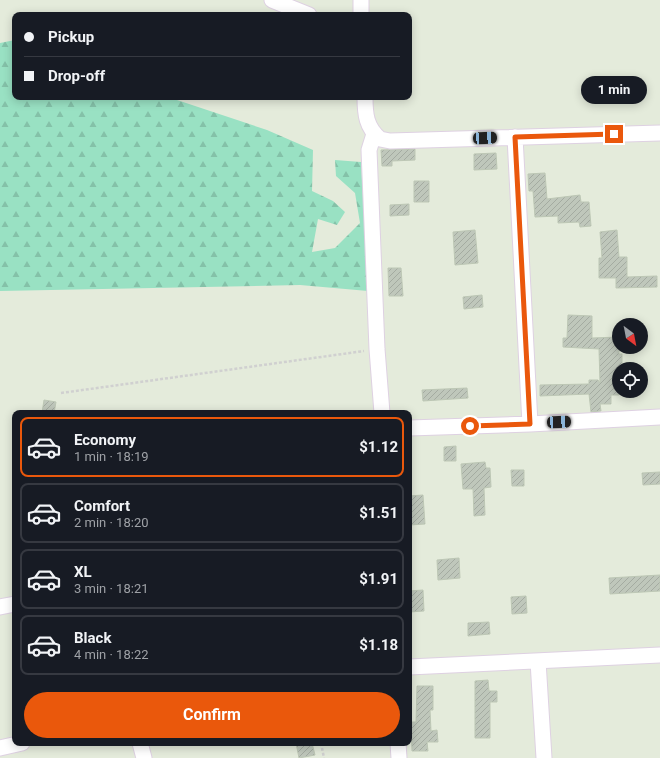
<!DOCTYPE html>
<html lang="en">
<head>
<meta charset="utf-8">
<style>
	body { margin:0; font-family:Roboto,sans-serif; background:#20242c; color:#f1f3f6; height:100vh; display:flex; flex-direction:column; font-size:15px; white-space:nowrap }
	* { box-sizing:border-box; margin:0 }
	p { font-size:13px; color:#9ea1a6 }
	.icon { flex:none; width:22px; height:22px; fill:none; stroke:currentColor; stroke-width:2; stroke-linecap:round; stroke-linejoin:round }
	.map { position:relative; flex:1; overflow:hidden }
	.sheet { position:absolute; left:12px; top:410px; width:400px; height:336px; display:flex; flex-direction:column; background:#171b24; border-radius:8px; box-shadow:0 2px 10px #0003 }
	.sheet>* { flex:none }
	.hud { position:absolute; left:12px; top:12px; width:400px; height:88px; border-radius:8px; box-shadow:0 2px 10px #0003; display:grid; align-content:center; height:88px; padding:0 12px; background:#171b24 }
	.needle { width:26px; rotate:148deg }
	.controls { position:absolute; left:612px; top:318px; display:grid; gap:8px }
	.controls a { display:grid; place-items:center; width:36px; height:36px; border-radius:50%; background:#171b24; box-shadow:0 2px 10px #0003; font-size:20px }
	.end { position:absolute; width:18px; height:18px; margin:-9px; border:5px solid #ea580c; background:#fff; box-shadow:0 0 0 2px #fff }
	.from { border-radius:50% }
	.bubble { position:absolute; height:28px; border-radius:14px; background:#171b24; box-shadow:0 2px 10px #0003; font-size:13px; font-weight:700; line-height:28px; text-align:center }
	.car { position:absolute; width:12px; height:24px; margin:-12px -6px; border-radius:5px; box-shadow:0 0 3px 1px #0007; background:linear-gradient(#222 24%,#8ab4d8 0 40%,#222 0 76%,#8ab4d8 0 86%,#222 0) }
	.hud b { display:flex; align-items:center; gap:14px; height:38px; font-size:15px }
	.hud b+b { border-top:1px solid #363941 }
	.hud i { width:10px; height:10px; background:#f1f3f6 }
	ul { padding:7px 0 0; list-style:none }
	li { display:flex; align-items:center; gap:12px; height:60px; margin:0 8px 6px; padding:0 4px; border:2px solid #363941; border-radius:8px }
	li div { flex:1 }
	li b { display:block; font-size:15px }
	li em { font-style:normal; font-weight:700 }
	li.active { border-color:#ea580c }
	li>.icon { width:36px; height:36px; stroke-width:1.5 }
	.primary-button { display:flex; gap:8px; margin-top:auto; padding:8px 12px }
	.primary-button a { flex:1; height:46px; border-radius:24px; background:#ea580c; color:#fff; font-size:16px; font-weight:700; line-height:46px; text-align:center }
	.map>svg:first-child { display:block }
</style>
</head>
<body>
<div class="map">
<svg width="660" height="758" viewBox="0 0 660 758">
	<defs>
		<pattern id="forest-firs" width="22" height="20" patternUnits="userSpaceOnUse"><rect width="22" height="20" fill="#99e1c3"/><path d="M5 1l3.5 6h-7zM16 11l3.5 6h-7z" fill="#84c1a8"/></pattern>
		<pattern id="building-hatch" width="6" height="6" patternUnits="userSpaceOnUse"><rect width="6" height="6" fill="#bfc7bb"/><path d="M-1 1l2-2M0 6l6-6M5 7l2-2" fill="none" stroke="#a4aba1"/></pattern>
	</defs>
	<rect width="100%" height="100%" fill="#e4ebdb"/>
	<!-- forest -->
	<path fill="url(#forest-firs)" d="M15,40v57h153l99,33 46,20 -1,41 21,10 12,11 -8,13 -19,-6 -6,33 23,-4 25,-25 -5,-30 -19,-17 -1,-16 26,2 7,129 -68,-6 -300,6v-248z"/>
	<!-- building -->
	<path fill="url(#building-hatch)" stroke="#bdc7b5" d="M415,149v11l-23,1v5h-10l-1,-16z
		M496,153l1,16 -23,1v-16z
		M545,173l2,26 33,-4 1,7h8l2,24 -11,1 -1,-5 -21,1v-7l-23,1 -2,-26h-4l-1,-17z
		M414,181h15v21h-15z
		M409,204v11l-19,1v-11z
		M475,230l3,33 -23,2 -2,-33z
		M617,230l2,27h8v20l30,-1v11l-41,1v-10h-17v-20h3l-2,-26z
		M388,268h13l2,28h-14z
		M482,295l1,12 -19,2 -1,-12z
		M568,315l24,1v22l27,-1v17h3v15h-3v26h-8v9h-11l1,7 -10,1 -2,-18 -49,2v-11l49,-1v-4h9l2,3 -1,-34 -36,-2v-9h4z
		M467,388l1,10 -45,3 -1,-11z
		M44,400l12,2 -2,11h-12z
		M456,446v15h-12v-14z
		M485,462l1,6h4l1,19 -7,1 1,27 -11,1 -1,-27h-10l-2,-25z
		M511,470h13v16h-12z
		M660,472v12l-17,1 -1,-12z
		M423,495l2,29 -16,1v-29z
		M459,558l1,20 -22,2 -1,-20z
		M660,575v16l-50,3 -1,-16z
		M423,590l1,21 -15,1v-21z
		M526,596l1,17 -15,1 -1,-17z
		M489,622l1,12 -22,2v-13z
		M488,680l1,11h8v11h-7v36h-15v-57z
		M417,686h16v24h-3l1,21 6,-1 1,12h-11l1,9h-16l-1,-29h5z
		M296,743h16l3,12 -16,3z"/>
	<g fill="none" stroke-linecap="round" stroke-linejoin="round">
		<defs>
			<path id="minor" d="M272,0l37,15
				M361,0v15
				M365,97c0,17 1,30 15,42l10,2 270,-8
				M374,134l-5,16 8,199 5,64
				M515,137l15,287
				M409,428l121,-4 130,-7
				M0,607l15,-3
				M538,661l6,97
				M409,667l251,-12
				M140,743l4,15
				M398,743l1,15
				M0,748l22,-5"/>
		</defs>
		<!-- minor casing -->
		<use href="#minor" stroke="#ded1e2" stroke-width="17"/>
		<!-- path -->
		<path stroke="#d0d0d0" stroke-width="2.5" stroke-dasharray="3 2" stroke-linecap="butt" d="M61,393l303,-42
			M321,743l3,15"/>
		<!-- minor -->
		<use href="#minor" stroke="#fff" stroke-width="15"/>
	</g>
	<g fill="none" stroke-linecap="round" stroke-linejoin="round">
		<!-- route -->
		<path stroke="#ea580c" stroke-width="5" d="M470,426l60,-2 -15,-287 99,-3"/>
	</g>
</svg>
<div class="controls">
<a><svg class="needle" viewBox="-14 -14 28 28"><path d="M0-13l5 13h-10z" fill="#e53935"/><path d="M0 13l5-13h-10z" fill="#9ea1a6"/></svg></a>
<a><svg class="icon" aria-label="locate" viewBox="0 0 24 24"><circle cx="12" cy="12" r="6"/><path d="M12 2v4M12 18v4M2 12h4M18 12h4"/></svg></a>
</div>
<i class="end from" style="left:470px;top:426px"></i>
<i class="end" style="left:614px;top:134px"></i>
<div class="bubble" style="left:581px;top:76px;width:66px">1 min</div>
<i class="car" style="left:485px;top:138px;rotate:87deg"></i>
<i class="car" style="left:559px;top:422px;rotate:87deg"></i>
<div class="hud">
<b><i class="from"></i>Pickup</b>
<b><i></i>Drop-off</b>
</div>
<section class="sheet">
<ul>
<li class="active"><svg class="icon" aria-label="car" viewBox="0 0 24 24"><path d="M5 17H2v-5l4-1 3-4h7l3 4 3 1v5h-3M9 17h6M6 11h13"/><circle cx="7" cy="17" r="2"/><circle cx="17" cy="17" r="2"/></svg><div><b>Economy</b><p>1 min · 18:19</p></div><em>$1.12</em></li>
<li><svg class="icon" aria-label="car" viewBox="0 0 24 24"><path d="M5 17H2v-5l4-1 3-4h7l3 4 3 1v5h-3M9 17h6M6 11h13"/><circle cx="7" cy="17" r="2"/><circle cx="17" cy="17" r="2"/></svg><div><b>Comfort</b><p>2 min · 18:20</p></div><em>$1.51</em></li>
<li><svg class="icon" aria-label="car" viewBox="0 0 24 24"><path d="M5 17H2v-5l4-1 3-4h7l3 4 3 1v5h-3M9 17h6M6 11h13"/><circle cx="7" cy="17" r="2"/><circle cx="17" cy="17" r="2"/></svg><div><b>XL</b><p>3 min · 18:21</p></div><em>$1.91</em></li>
<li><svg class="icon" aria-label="car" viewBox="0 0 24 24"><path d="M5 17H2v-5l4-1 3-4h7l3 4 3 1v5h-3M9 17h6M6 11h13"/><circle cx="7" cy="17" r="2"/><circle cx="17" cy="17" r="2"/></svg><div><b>Black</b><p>4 min · 18:22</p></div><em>$1.18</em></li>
</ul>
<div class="primary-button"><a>Confirm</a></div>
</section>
</div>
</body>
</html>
